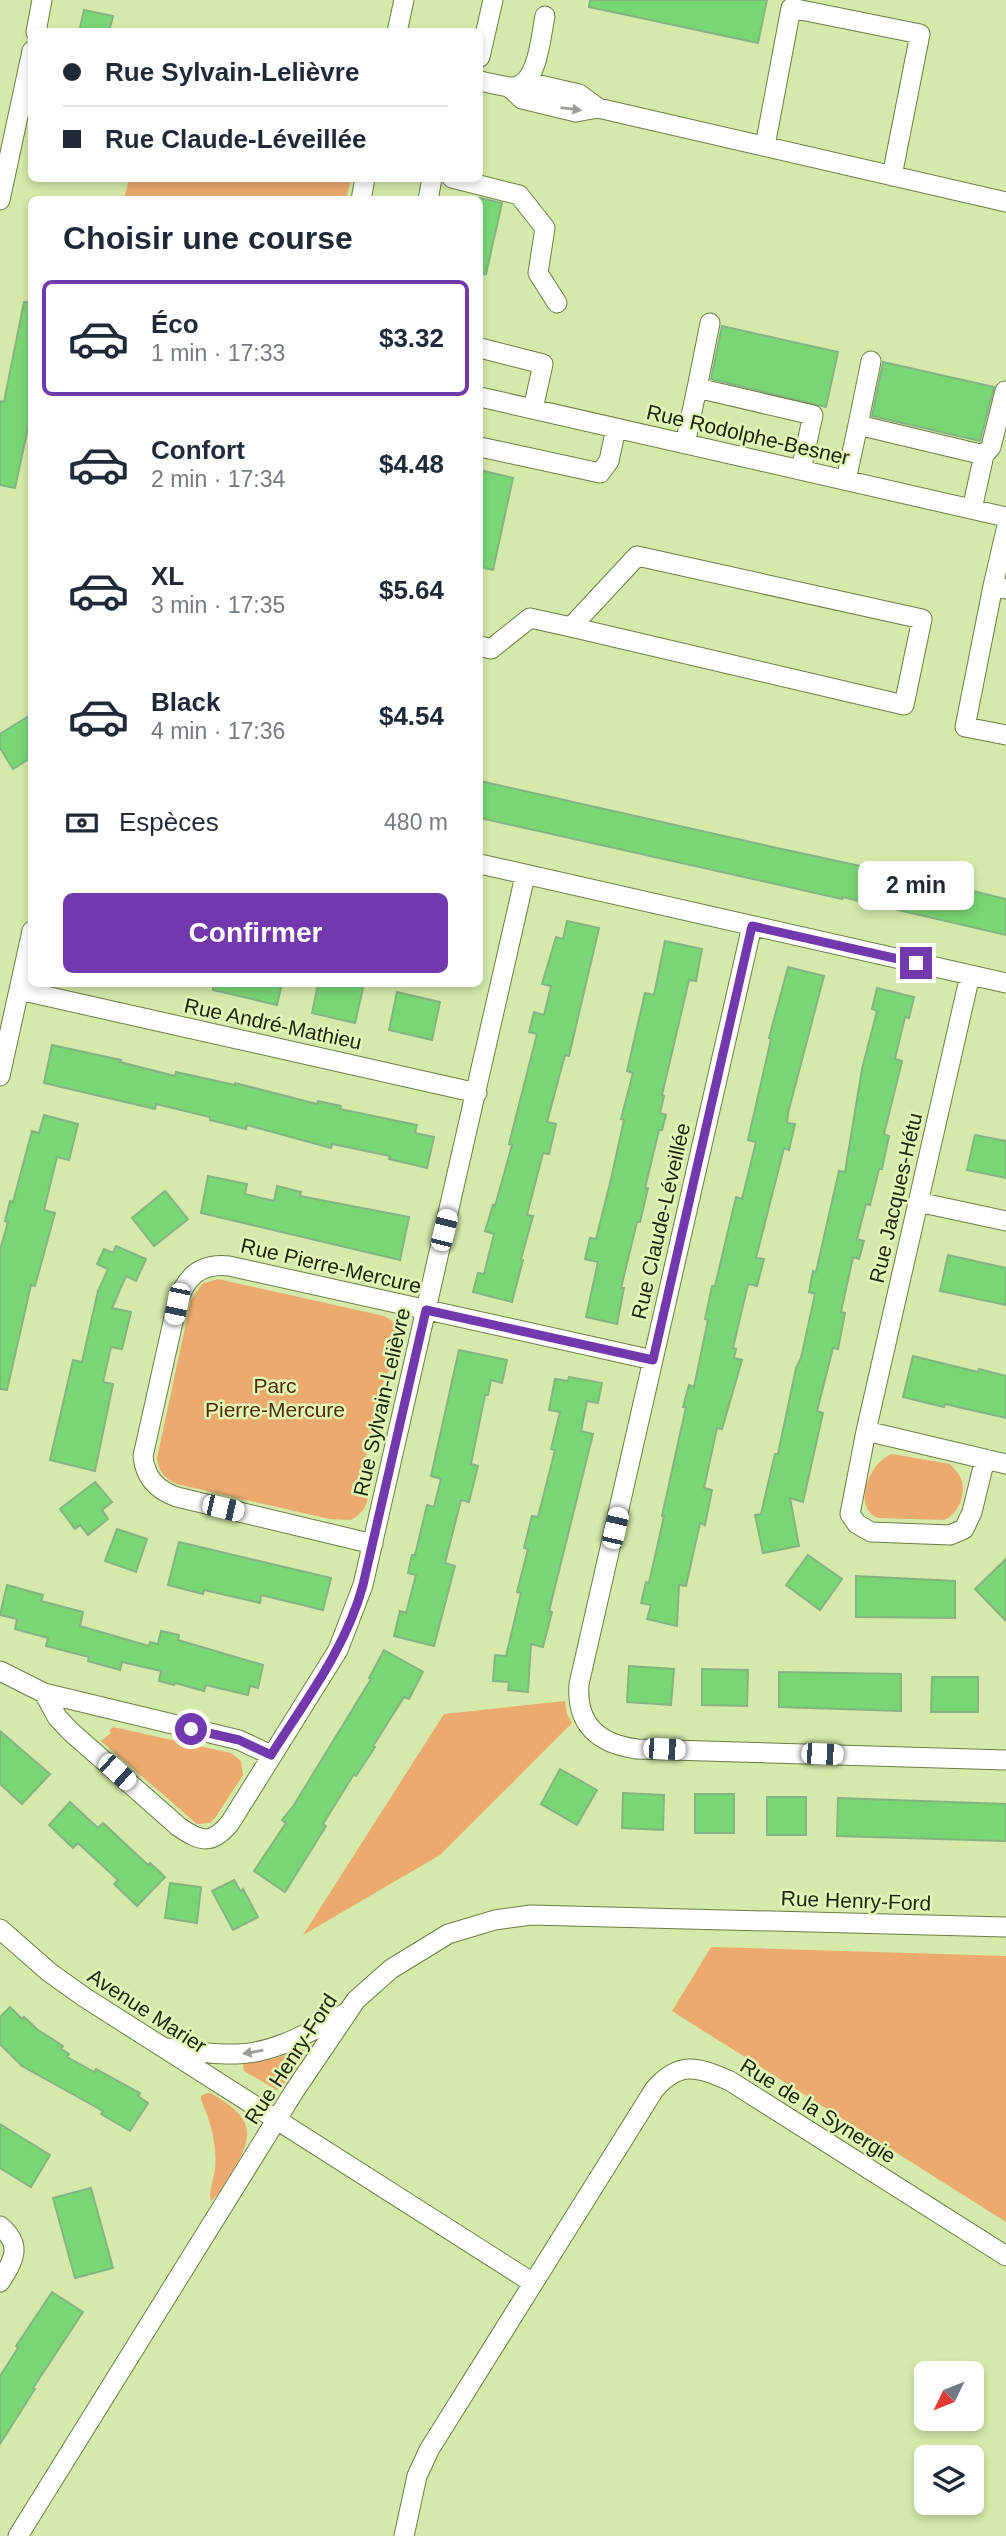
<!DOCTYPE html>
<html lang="fr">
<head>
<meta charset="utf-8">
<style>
	body { margin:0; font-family:Arial,sans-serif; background:#f6f6f7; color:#1f2937; height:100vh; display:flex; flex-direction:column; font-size:26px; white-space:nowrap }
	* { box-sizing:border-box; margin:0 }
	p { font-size:23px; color:#747a83 }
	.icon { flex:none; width:38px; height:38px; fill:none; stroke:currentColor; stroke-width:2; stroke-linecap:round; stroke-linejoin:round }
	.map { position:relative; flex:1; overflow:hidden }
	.drawer { position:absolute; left:28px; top:196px; width:455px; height:791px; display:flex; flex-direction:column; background:#fff; border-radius:10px; box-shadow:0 4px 10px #0003 }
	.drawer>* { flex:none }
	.guide { position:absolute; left:28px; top:28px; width:455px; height:154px; border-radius:10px; box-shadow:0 4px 10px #0003; display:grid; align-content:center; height:154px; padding:0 35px; background:#fff }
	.needle { width:46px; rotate:227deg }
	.tools { position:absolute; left:914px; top:2361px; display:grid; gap:14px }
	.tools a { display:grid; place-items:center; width:70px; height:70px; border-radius:10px; background:#fff; box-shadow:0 4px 10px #0003; font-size:35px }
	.end { position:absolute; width:32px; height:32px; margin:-16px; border:9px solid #7238ae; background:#fff; box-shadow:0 0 0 4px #fff }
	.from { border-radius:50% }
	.bubble { position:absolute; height:49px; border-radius:10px; background:#fff; box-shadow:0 4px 10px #0003; font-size:23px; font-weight:800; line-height:49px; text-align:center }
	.car { position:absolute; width:21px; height:42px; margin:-21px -10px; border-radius:9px; box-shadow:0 0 5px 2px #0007; background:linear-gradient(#fff 24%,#345 0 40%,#fff 0 76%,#345 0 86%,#fff 0) }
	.guide b { display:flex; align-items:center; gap:24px; height:66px; font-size:26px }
	.guide b+b { border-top:2px solid #e0e1e3 }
	.guide i { width:18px; height:18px; background:#1f2937 }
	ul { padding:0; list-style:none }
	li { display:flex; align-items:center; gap:21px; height:116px; margin:0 14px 10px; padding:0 21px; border:4px solid transparent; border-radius:10px }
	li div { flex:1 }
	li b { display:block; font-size:26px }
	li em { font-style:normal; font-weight:800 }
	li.current { border-color:#7238ae }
	li>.icon { width:63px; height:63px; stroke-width:1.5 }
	h2 { padding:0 35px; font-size:32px; line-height:84px }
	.pay { display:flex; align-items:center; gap:18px; height:77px; padding:0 35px; font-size:26px }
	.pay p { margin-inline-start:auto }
	.button { display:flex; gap:14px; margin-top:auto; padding:14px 35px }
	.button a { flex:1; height:80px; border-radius:10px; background:#7238ae; color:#fff; font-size:28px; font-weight:800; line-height:80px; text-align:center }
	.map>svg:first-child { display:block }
</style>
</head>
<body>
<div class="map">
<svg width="1006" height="2536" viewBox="0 0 1006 2536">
	<rect width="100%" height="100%" fill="#d5eaaa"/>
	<!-- green -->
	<path fill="#ecaa6e" d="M129,179v-1l222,1 -5,20h-222z
		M218,1279l166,37c9,5 19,11 20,23 1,18 -13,25 -19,39 -9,22 -14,55 -19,79 -5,26 15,45 -15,63l-22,-1 -152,-35c-12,-5 -19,-13 -20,-26l34,-158 11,-16z
		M892,1454l58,10c4,5 9,9 11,15 6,14 -3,36 -17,41l-66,-2c-27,-11 -8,-57 14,-64z
		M565,1701l2,13 5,9 -132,132 -137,80 141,-221z
		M113,1727l118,26 10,8 2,14 -28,43 -5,5 -13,1 -96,-83 10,-8 -2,-2z
		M711,1947l295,9v266l-334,-211z
		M303,2049l2,3 -20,31 -8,7 -33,-19 -1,-7 4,-2 26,-3z
		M207,2093h4c38,23 47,37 22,77 -7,10 -13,24 -22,31 -3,-9 3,-22 4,-32 2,-26 -4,-46 -14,-69v-4z"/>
	<!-- building -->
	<path fill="#79d674" stroke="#85b381" stroke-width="2" d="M590,0h177l-9,43 -169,-36z
		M84,10l29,6 -4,16h-30z
		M480,198l22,5 -16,71h-6z
		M24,302h8v107l-17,79 -15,-3v-84l4,1z
		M722,326l116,26 -12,55 -115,-28z
		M883,362l111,25 -14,54 -108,-25z
		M480,470l33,8 -20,92 -13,-3z
		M32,714v43l-19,12 -13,-21v-14z
		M480,781l288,65 97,21 1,-2 140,34v36l-164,-38v2l-362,-81z
		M567,921l32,7 -30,128 -4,-1 -18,67 9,2 -7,30 -6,-1 -16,62 6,1 -12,43 2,1 -11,42 -39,-10 5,-19 6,1 10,-40 -9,-3 8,-26 2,1 17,-61 -3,-1 28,-110 -8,-2 5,-20 10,3 7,-29 -9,-2 14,-47 7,2z
		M665,941l37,8 -6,32 -7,-1 -27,115 2,1 -4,17 6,2 -4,15h-3l-14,58h3l-8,34h-3l-16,66h3l-7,36 -31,-7 12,-55 -13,-3 5,-21 6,1 15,-60 13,-59 -3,-1 12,-46 -6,-2 18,-78 9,2z
		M788,967l36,9 -36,137 -1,10 8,1 -6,26 -5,-2 -28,110 8,1 -7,27 -9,-2 -15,64 3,1 -2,9 8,2 -20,69 -5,-1 -13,60 8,2 -7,35 -5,-2 -14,63 -7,-1 -2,41 -30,-7 4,-14 -10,-2 5,-21 3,1 15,-67h-2l24,-109h-3l6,-22 5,2 14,-67 -3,-1 7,-33h3l21,-89 6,2 14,-57 -8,-2 23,-101 -2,-1z
		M213,984h69l-5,21 -64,-15z
		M318,984h46l-9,39 -43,-10z
		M877,988l37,9 -5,21 -4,-1 -10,42 7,2 -18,73 5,2 -7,33h-3l-9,36 -4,-1 -9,35 7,2 -5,18 -6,-2 -12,55 4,1 -7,36 -5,-1 -16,63 6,2 -20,89 -13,-4 9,48 -36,7 -8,-38 6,-1 14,-60h3l18,-86 5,-10 14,-64 -6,-2 4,-21 3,1 23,-101 6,1 17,-103 15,-58 -5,-2z
		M397,992l43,10 -8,38 -43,-10z
		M52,1045l69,15 -1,2 55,14 1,-4 59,13v-2l82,21 1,-3 23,5 -1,3 77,16 -2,8 19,4 -7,31 -38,-9 1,-3 -58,-12 -1,4 -84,-23 -1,4 -36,-9v-3l-54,-13 -1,5 -111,-26z
		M44,1115l34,9 -9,36 -12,-3 -13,53 11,3 -20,73 -4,-1 -24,105 -7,-1v-139l8,-28 -3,-1 5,-20 3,1 19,-71 7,2z
		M975,1135l31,6v37l-39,-8z
		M208,1176l39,8 -2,10 29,7 3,-15 24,6 -1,4 109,21 -9,43 -199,-47z
		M165,1191l23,28 -34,27 -22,-28z
		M116,1246l30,13 -10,22 -10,-5 -14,32 19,4 -9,37 -11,-2 -8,35 10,2 -18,87 -45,-11 23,-100 9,2 16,-71 10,-22 -11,-5 7,-15 9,4z
		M948,1255l58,13v37l-66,-14z
		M459,1350l48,10 -5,23 -11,-3 -3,15h-3l-14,69 7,2 -9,36 -8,-2 -16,63 10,3 -21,80 -40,-10 6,-25 6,2 10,-38 -8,-2 4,-18h3l12,-50 7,2 7,-28 -10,-3z
		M913,1356l65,16 1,-3 27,7v42l-61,-14 -1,3 -41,-10z
		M569,1377l33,6 -4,20 -11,-2 -6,30 12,3 -44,177 3,1 -9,35 -12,-3 -3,48 -20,-2 1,-8 -16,-1 2,-26 11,1 15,-63 -4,-1 11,-43 -4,-1 8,-32 6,1 17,-67 -4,-1 9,-37 -11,-2 6,-31 13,2z
		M95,1482l17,20 -10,8 6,9 -20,16 -8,-10 -5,4 -15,-20z
		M117,1529l30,10 -11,33 -31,-11z
		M179,1542l152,36 -8,32 -62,-15 -1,8 -56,-13 -1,4 -35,-9z
		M808,1555l34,24 -22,31 -34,-25z
		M1006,1559v62l-31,-32z
		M856,1576l99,5v37l-99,-1z
		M7,1585l36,10 -2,6 42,11 -3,14 69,20 1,-4 8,2 3,-13 18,4 -1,5 85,25 -5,23 -8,-2 -2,9 -42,-10 -2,6 -29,-8 -1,2 -15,-4 2,-10 -39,-9 -2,8 -32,-9 1,-4 -43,-11 2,-8 -33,-9 2,-10 -17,-4z
		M384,1650l39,22 -14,27 -5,-2 -31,49 2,1 -19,29 -2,-2 -31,50 3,2 -41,66 -31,-21 32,-48 -4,-3 12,-15 77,-126 -2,-1z
		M629,1666l45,3 -3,36 -44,-3z
		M702,1669l46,1 -1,36 -45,-1z
		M779,1672l122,2v37l-122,-4z
		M932,1677h46v35h-47z
		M0,1731l50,43 -28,30 -22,-20z
		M560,1769l37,21 -20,35 -36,-21z
		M623,1793l41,2 -1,35 -41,-2z
		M695,1794h39v39h-39z
		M767,1797h39v38h-39z
		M838,1798l168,6v37l-169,-5z
		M70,1802l28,26 5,-5 45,42 2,-2 15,14 -28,29 -23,-22 4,-4 -40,-37 -5,5 -24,-23z
		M234,1880l7,12 2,-3 15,28 -25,13 -21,-39z
		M170,1883l31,4 -4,36 -32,-5z
		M10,2007l12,12 2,-2 14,13 25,16 -2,3 8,5 -2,3 27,15 2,-3 44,24 -2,3 10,7 -18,28 -29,-17 2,-3 -81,-45 -22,-22v-27z
		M0,2124l50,31 -19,32 -31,-19z
		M91,2188l22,80 -38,10 -22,-80z
		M52,2292l31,20 -50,76 2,1 -35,55v-68l18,-28 -2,-2z"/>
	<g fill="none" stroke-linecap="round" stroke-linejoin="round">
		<defs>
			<path id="minor" d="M36,32l6,-32
				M397,32l7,-32
				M480,57l13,-57
				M480,81c10,2 22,6 33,6 25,-1 28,-52 32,-71
				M509,87l13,12 54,13 22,-4 -19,-14 -52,-12
				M598,108l408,94
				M765,146l26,-138 129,26 -28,142
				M452,178l67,17 26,33 -7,45 19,30
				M0,200l32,-149
				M361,200l4,-22
				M428,200l4,-22
				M480,348l63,16 -10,45
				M697,388l13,-65
				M480,397l526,120
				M858,425l13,-64
				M685,444l12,-56 116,27 -12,55
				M480,447l120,26 9,-12 7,-33
				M984,455l7,-8 14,-56
				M846,480l12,-55 126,30 -12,54
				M1006,530l-13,56 13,3
				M637,556l285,63 -18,86 -333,-78z
				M993,586l-28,141 41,8
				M480,646l11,3 39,-31 41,9
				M480,864l526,119
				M752,926l-173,758c-3,41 20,60 58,65l369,11
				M970,975l-104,456 140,33
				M19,990l458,103
				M0,1076l32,-145
				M918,1202l88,19
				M866,1431l-16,83 7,10 14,8 79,3 14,-6 8,-17 13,-53
				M373,1544l-196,-47c-20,-7 -32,-19 -34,-41l34,-152c8,-27 23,-41 52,-38l424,94
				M0,1671l44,22 195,47 32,15
				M44,1693l13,24 13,14 109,96c22,15 33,18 51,-4l108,-173 25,-65 162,-709
				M0,1929l49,43 35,25 449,286
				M166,2048c23,3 47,7 71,6 39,-1 74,-23 107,-40
				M0,2226c23,19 14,34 0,56
				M18,2536l277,-446 61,-90 35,-31 57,-35 47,-14 36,-5 475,12
				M404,2536l13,-60 12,-26 225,-360c25,-30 44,-23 76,-9l276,175"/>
		</defs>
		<!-- minor casing -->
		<use href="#minor" stroke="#6c7e42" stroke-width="21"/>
		<!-- minor -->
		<use href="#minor" stroke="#fff" stroke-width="19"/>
	</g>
	<!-- one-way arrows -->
	<defs><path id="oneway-solid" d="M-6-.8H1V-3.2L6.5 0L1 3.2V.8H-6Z" transform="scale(1.75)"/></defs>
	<g fill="#9b9e93">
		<use href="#oneway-solid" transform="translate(571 109) rotate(7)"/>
		<use href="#oneway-solid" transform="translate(253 2052) rotate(170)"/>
	</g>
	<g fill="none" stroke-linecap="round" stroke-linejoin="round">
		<!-- route -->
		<path stroke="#7238ae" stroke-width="9" d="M191,1729l48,11 32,15c35,-55 75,-107 92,-170l63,-275 227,50 99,-434 164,37"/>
	</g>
	<g text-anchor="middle" stroke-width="5" stroke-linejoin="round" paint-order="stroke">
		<!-- street labels -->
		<g font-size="21" fill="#20270e" stroke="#e2f7b7">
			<text transform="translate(748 435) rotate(13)" y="7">Rue Rodolphe-Besner</text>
			<text transform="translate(273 1024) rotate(12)" y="7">Rue André-Mathieu</text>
			<text transform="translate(896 1198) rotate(-77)" y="7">Rue Jacques-Hétu</text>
			<text transform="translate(661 1221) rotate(-77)" y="7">Rue Claude-Léveillée</text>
			<text transform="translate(331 1266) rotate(13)" y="7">Rue Pierre-Mercure</text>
			<text transform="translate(382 1402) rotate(-77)" y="7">Rue Sylvain-Lelièvre</text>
			<text transform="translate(856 1901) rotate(2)" y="7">Rue Henry-Ford</text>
			<text transform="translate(147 2011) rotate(33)" y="7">Avenue Marier</text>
			<text transform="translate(291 2059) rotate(-57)" y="7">Rue Henry-Ford</text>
			<text transform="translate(818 2111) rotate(32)" y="7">Rue de la Synergie</text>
		</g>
		<!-- park labels -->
		<g font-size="21" fill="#522c00" stroke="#e2f7b7">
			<text x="275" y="1393">Parc<tspan x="275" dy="24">Pierre-Mercure</tspan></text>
		</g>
	</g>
</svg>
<div class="tools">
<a><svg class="needle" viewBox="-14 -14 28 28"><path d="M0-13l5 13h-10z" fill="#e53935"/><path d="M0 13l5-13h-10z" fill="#747a83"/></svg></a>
<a><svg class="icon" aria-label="layers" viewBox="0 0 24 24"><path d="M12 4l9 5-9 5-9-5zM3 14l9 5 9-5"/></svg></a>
</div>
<i class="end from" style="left:191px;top:1729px"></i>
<i class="end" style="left:916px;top:963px"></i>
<div class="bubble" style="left:858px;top:861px;width:116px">2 min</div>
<i class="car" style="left:444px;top:1230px;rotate:14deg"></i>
<i class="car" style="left:177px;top:1304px;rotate:192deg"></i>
<i class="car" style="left:223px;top:1508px;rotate:103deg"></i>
<i class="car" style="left:615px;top:1528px;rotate:13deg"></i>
<i class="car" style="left:664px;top:1749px;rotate:92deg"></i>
<i class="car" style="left:822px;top:1754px;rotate:92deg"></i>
<i class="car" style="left:117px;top:1772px;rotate:132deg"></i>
<div class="guide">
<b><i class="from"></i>Rue Sylvain-Lelièvre</b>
<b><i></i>Rue Claude-Léveillée</b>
</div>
<section class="drawer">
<h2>Choisir une course</h2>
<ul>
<li class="current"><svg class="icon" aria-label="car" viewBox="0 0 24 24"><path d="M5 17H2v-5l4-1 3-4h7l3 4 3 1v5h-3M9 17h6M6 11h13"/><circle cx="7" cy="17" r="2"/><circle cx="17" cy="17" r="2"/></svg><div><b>Éco</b><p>1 min · 17:33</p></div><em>$3.32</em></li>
<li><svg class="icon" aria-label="car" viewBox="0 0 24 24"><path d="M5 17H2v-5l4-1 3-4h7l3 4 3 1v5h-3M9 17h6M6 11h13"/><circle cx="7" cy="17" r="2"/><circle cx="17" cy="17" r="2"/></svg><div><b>Confort</b><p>2 min · 17:34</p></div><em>$4.48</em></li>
<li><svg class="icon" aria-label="car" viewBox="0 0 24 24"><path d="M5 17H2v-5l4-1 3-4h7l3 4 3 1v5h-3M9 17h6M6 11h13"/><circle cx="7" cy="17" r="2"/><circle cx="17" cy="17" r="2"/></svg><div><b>XL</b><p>3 min · 17:35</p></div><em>$5.64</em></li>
<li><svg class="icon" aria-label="car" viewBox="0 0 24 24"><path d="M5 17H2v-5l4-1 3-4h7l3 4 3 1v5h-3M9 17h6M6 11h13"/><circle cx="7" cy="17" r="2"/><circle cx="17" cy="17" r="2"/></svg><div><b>Black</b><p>4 min · 17:36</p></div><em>$4.54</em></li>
</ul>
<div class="pay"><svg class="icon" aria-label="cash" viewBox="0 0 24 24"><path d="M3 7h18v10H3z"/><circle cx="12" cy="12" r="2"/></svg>Espèces<p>480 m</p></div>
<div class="button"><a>Confirmer</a></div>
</section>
</div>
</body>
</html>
